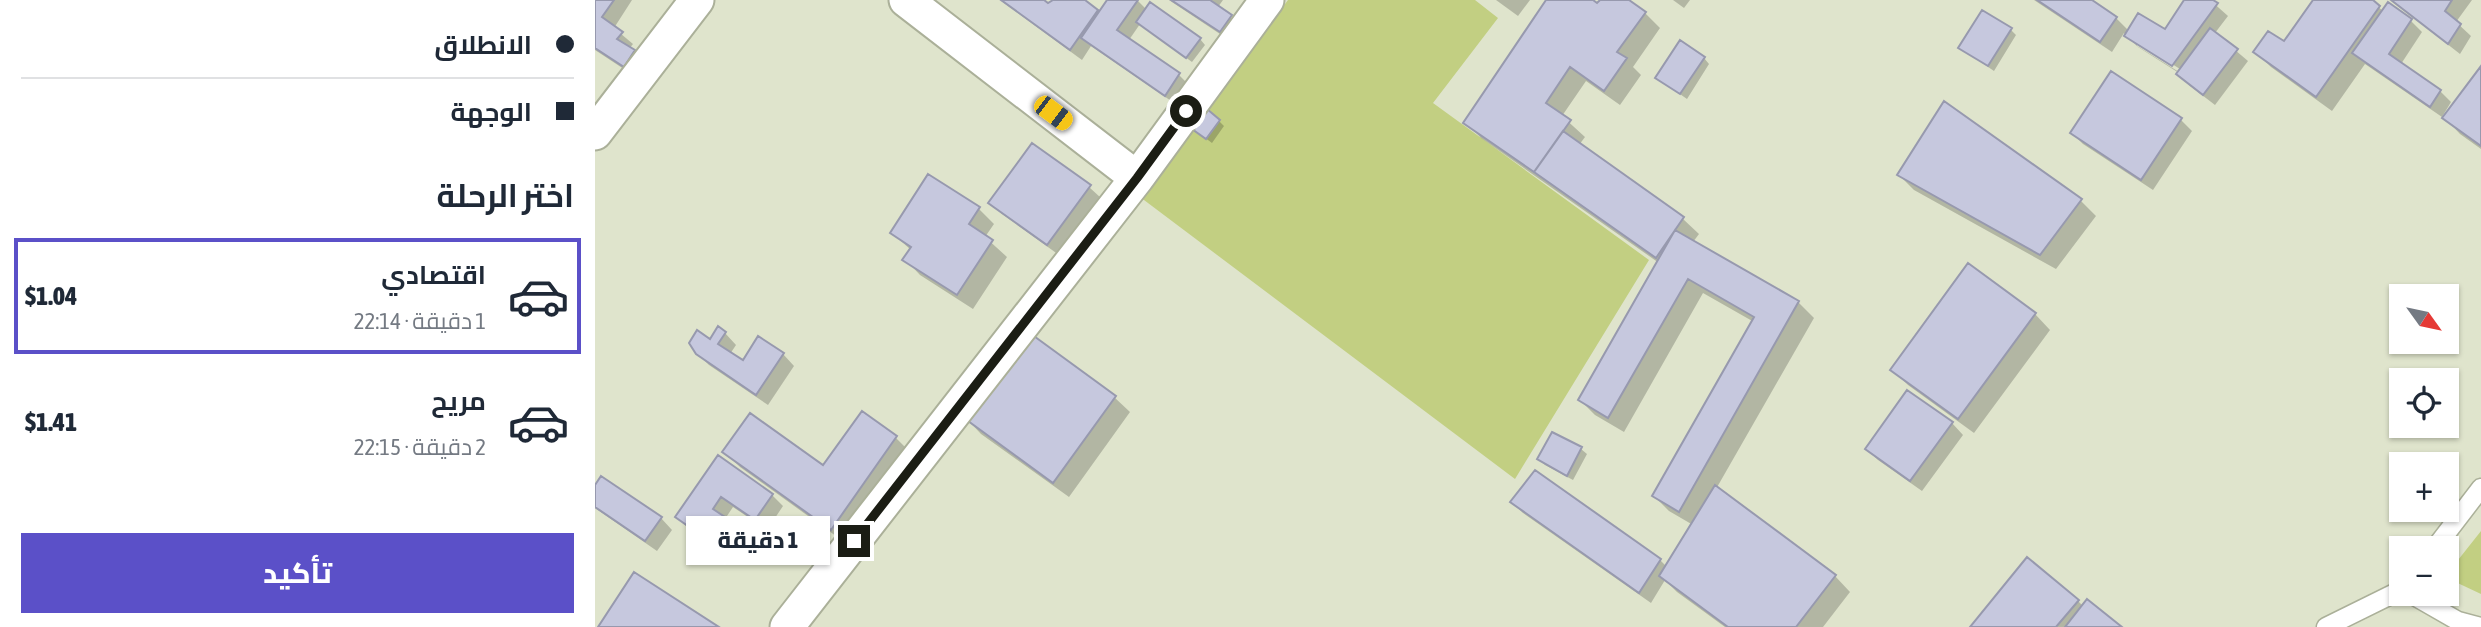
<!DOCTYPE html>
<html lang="ar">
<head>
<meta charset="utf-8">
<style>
	body { margin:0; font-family:"Asap Condensed",Cairo,sans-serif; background:#f2f2f3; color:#1f2937; direction:rtl; height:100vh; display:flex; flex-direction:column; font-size:26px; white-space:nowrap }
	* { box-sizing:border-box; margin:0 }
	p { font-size:23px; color:#747a83 }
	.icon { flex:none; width:38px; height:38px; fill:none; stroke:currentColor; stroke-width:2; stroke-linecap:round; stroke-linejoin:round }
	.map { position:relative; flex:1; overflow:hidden; direction:ltr }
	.drawer { display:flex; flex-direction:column; background:#fff; width:595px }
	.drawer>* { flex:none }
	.top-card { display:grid; align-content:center; height:154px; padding:0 21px; background:#fff }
	.needle { width:46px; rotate:123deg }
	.controls { position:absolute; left:1794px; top:284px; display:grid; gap:14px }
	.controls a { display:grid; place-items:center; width:70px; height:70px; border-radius:0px; background:#fff; box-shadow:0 2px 5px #0004; font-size:35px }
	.end { position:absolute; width:32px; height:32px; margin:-16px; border:9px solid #1b1d14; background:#fff; box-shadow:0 0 0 4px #fff }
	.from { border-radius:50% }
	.bubble { position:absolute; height:49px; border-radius:0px; background:#fff; box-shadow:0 2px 5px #0004; font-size:23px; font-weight:800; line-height:49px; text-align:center; direction:rtl }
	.car { position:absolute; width:21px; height:42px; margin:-21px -10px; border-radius:9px; box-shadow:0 0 5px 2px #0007; background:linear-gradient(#f5c518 24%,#345 0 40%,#f5c518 0 76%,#345 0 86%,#f5c518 0) }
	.top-card b { display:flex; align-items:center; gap:24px; height:66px; font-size:26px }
	.top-card b+b { border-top:2px solid #e0e1e3 }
	.top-card i { width:18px; height:18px; background:#1f2937 }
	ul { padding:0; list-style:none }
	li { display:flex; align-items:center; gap:21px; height:116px; margin:0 14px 10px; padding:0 7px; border:4px solid transparent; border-radius:0px }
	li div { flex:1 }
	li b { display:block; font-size:26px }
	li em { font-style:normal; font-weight:800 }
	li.current { border-color:#5b50c8 }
	li>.icon { width:63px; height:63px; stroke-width:1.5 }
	h2 { padding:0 21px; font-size:32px; line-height:84px }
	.button { display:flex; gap:14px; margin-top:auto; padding:14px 21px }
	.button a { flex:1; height:80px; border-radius:0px; background:#5b50c8; color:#fff; font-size:28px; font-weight:800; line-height:80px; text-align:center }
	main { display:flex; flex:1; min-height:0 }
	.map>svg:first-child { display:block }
</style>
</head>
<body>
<main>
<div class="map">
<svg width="1886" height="627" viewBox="0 0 1886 627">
	<rect width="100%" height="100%" fill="#dfe4cc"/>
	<!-- green -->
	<path fill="#c2cf82" d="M693,0h187l23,18 -65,85 216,157 -134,219 -375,-282z
		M1886,531v63l-34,-16v-4z"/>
	<!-- shadow -->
	<path fill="#0003" fill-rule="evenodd" d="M0,0h37l-18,28 19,16 -4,5 16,14 -9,14 -41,-27z
		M405,0h41l7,5 8,-5h26l18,13 9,-13h28l10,10 53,29 5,6 -13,17 -52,-38 -11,16 50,35 11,11 -13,19 -86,-59 -9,14z
		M574,0h54l-5,7 24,20 -10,15z
		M901,0h34l-12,16z
		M953,0h43l7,5 4,-5h24l19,13 15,15 -27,39 8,8 -21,30 -34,-24 -24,35 23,21 -6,8 104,74 16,15 -6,8 105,60 16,16 -98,171 119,87 15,16 -27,35h-98l-48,-35 -12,-12 -14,23 -128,-90 -11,-11 148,58 7,7 26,-42 -24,-14 -15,-15 100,-174 -51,-29 -79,139 -29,-17 -15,-15 79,-137 -178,-125 -15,-16z
		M1078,0h17l-6,8z
		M1439,0h55l27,18 13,13 36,1 21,-32h24l18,16 -13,17 33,28 -33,44 -26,-20 -10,-12 -41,-26 -14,-14 -12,19zM1542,42l43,27 -1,3 -42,-26z
		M1720,0h55l13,11 5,-6 23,16 11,11 -21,32 39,27 11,11 -9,15 -77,-53 -33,47 -61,-44 -15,-15 28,-8z
		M1798,0h79l-16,22 15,14 -11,18 -55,-43z
		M1416,30l5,5 -22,36 -34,-23z
		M1109,58l5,6 -22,35 -30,-21z
		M1886,69v80l-21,-15 -15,-16z
		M1516,74l70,46 11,11 -39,59 -70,-46 -11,-11z
		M1349,103l137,98 15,15 -40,53 -142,-79 -15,-15z
		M624,121l5,5 -12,17 -12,-9z
		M494,187l12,11 -42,57 -57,-41 -11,-11z
		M384,209l15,15 -9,13 22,20 -34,52 -53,-34 -15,-16 6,-9 -19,-17z
		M1440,314l15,16 -76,103 -66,-48 -16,-16z
		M130,333l11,12 -6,9 13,9 40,-9 11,12 -26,39 -59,-40 -12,-12z
		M519,397l16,15 -61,85 -88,-63 -15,-16z
		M267,413l34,25 15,15 -64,91 -107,-77 -16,-16 99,17z
		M1357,423l11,12 -41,56 -44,-31 -11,-11z
		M958,434l28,15 6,5 -14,26 -28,-15 -6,-6z
		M123,457l54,38 11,11 -16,24 -34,-23 -8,12 22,18 -15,22 -44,-31 -11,-11z
		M0,488l66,30 11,12 -15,21 -62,-43z
		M1483,601l5,5 36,21h-147z"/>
	<!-- building -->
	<path fill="#c6c8de" stroke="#9799ae" stroke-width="2" d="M0,0h19l-12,17 21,15 -6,7 18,11 -11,17 -29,-19z
		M406,0h43l4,3 5,-3h32l13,10 -28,40z
		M512,0h31l-21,30 63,43 -15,23 -84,-58z
		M576,0h39l22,15 -12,17z
		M951,0h47l4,3 3,-3h29l17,12 -29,40 10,6 -23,33 -34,-24 -24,36 25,17 -37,52 -71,-49z
		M1442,0h55l25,17 -17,25z
		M1589,0h29l5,3 -46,63 -48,-30 14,-23 27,16z
		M1718,0h60l7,6 -64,91 -63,-45 15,-21 16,10z
		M1796,0h61l-7,11 16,13 -13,20z
		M555,2l51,36 -15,20 -50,-36z
		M1793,2l24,17 -23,35 52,36 -11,17 -78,-54z
		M1387,10l30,18 -24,38 -30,-18z
		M1615,28l28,21 -35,46 -27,-21z
		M1085,40l25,17 -25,37 -25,-16z
		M1886,66v80l-39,-28z
		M1516,71l71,47 -41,62 -71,-47z
		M1349,101l138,98 -42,56 -143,-80z
		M612,109l13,11 -14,19 -14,-10z
		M968,131l121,86 -28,41 -122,-86z
		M437,143l59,42 -44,60 -59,-42z
		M333,174l52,33 -11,17 24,16 -36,55 -55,-35 9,-13 -21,-14z
		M1080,230l124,71 -120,211 -27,-16 102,-179 -66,-38 -80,139 -30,-18z
		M1373,263l68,50 -78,106 -68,-49z
		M123,326l8,6 -8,12 25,16 15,-24 26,17 -28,42 -60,-41 -7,-11 8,-13 13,9z
		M432,331l89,65 -63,87 -89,-65z
		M1312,390l46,32 -43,59 -45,-32z
		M267,411l35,25 -66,94 -109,-78 28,-39 73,52z
		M957,432l30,15 -15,29 -30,-17z
		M123,455l55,39 -18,26 -34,-23 -8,12 24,16 -16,24 -46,-32z
		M940,470l126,89 -22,34 -129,-91z
		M6,476l61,41 -17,24 -50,-34v-22z
		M1120,485l121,90 -40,52h-68l-69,-51z
		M1432,557l52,43 -23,27h-86z
		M39,572l85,55h-121z
		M1492,599l35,28h-57z"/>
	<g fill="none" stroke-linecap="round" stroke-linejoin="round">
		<defs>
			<path id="lane" d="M1840,548l46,-60
				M1814,593l49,28 23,6
				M1731,627l75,-37"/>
			<path id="street" d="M311,0l231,178
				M0,133l102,-133
				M192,627l350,-449 130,-178"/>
		</defs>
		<!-- lane casing -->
		<use href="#lane" stroke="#abb099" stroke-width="21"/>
		<!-- street casing -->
		<use href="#street" stroke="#abb099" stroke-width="37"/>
		<!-- lane -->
		<use href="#lane" stroke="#fff" stroke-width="18"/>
		<!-- street -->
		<use href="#street" stroke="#fff" stroke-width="33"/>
	</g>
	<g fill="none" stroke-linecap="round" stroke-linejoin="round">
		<!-- route -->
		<path stroke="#1b1d14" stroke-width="9" d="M259,541l283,-363 49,-67"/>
	</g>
</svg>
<div class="controls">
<a><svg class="needle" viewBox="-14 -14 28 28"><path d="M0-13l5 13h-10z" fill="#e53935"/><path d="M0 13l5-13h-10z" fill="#747a83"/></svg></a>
<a><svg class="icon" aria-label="locate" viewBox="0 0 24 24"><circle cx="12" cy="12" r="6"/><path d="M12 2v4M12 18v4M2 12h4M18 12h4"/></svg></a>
<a>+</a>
<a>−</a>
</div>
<i class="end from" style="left:591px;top:111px"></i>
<i class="end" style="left:259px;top:541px"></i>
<div class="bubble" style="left:91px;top:516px;width:144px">1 دقيقة</div>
<i class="car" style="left:458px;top:113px;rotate:127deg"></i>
</div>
<section class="drawer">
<div class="top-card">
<b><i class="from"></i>الانطلاق</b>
<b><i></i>الوجهة</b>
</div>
<h2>اختر الرحلة</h2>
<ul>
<li class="current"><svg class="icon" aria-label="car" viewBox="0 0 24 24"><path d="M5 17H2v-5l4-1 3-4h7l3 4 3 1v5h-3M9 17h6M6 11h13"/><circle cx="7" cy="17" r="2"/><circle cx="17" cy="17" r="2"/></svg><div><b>اقتصادي</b><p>1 دقيقة · 22:14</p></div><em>$1.04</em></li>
<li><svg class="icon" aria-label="car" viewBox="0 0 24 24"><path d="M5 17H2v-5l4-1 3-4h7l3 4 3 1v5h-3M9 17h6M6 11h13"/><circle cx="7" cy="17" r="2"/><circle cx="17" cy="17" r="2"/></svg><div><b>مريح</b><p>2 دقيقة · 22:15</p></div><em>$1.41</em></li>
</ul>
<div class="button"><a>تأكيد</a></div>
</section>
</main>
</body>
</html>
